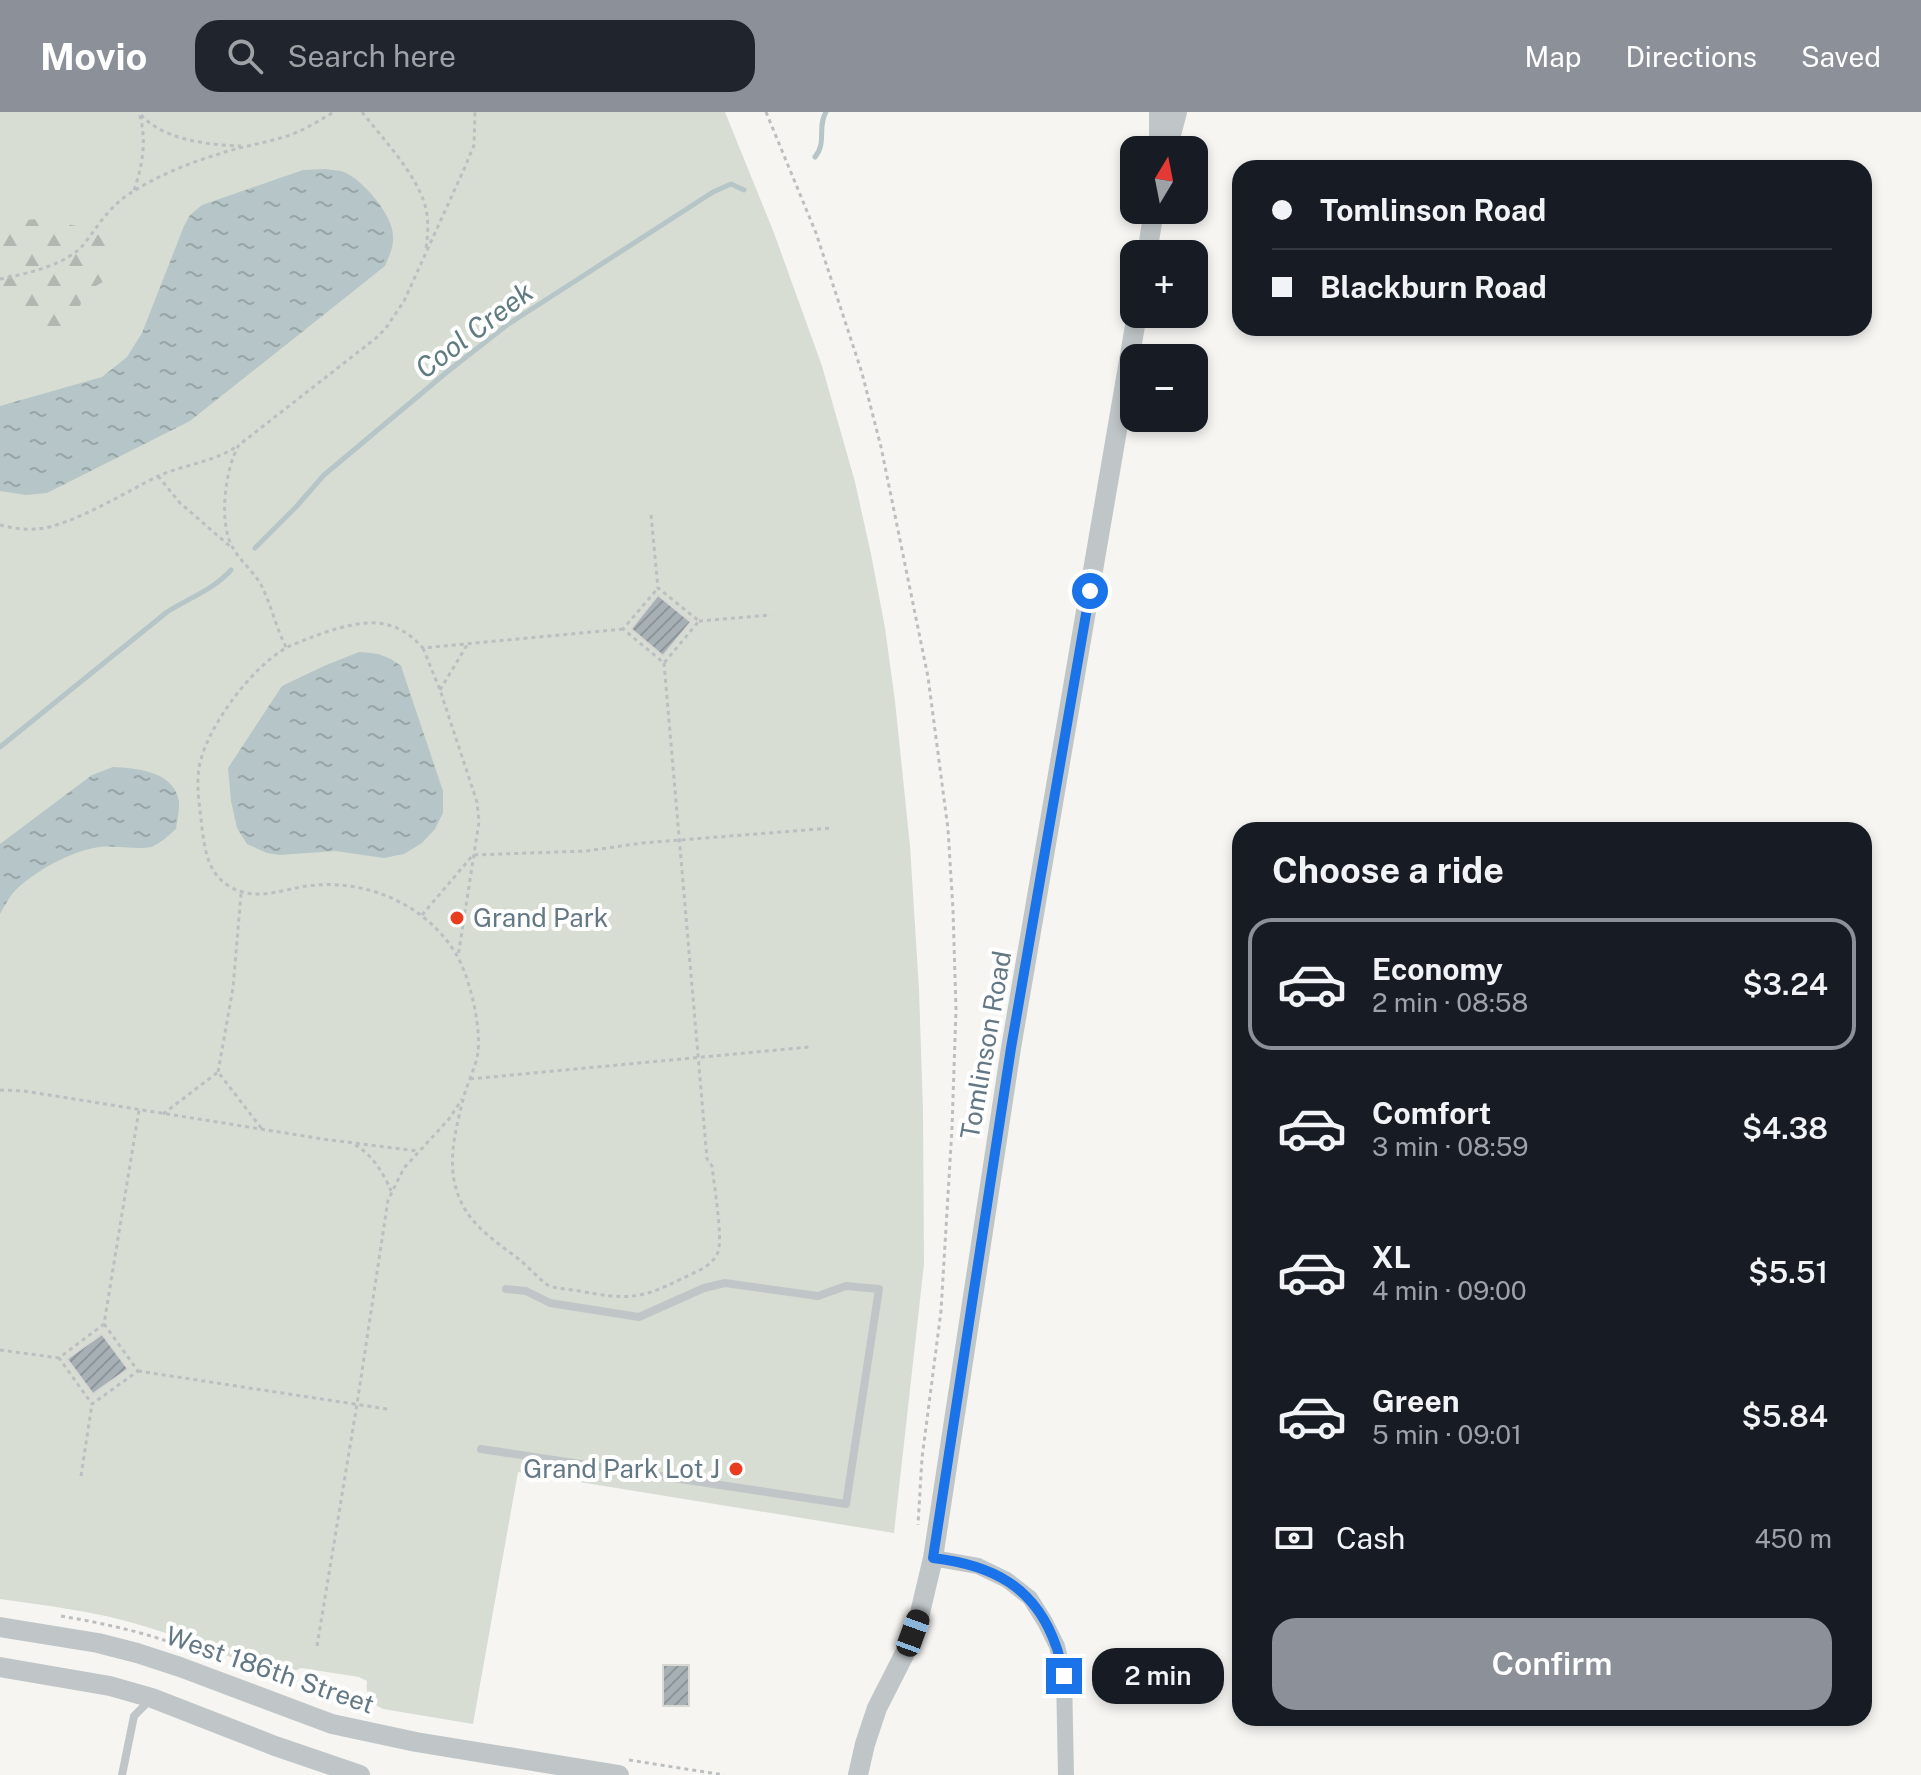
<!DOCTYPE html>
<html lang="en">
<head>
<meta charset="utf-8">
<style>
	body { margin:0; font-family:"Public Sans",sans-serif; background:#20242c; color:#f1f3f6; height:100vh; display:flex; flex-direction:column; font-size:30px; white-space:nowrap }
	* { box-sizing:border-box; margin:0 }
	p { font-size:26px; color:#9ea1a6 }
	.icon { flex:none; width:44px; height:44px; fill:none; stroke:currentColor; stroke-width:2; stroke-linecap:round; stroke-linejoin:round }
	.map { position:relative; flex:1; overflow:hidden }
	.side { position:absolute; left:1232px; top:710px; width:640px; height:904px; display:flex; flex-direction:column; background:#171b24; border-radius:24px; box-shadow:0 4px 12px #0003 }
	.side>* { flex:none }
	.top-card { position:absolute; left:1232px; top:48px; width:640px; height:176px; border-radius:24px; box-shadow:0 4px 12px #0003; display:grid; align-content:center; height:176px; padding:0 40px; background:#171b24 }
	.needle { width:52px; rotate:10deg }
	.fabs { position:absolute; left:1120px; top:24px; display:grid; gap:16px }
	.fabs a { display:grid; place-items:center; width:88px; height:88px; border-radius:16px; background:#171b24; box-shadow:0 4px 12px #0003; font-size:40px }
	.end { position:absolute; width:36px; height:36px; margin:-18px; border:10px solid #1a73e8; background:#fff; box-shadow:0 0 0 4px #fff }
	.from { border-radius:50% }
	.bubble { position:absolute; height:56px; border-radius:24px; background:#171b24; box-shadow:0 4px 12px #0003; font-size:26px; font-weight:600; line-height:56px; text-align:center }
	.car { position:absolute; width:24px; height:48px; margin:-24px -12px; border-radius:10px; box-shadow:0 0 6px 2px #0007; background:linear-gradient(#222 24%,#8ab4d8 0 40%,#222 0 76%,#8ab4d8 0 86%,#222 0) }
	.top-card b { display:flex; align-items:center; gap:28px; height:76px; font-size:30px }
	.top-card b+b { border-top:2px solid #363941 }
	.top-card i { width:20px; height:20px; background:#f1f3f6 }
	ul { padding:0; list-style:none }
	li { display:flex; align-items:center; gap:24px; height:132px; margin:0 16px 12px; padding:0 24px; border:4px solid transparent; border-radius:24px }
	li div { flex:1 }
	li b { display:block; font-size:30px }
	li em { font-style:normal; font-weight:600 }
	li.selected { border-color:#8c9099 }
	li>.icon { width:72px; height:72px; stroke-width:1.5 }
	h2 { padding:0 40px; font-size:36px; line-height:96px }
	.pay { display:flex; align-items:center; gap:20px; height:88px; padding:0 40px; font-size:30px }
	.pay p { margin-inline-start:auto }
	.cta { display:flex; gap:16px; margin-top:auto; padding:16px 40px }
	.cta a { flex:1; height:92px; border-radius:24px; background:#8c9099; color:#fff; font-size:32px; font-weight:600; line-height:92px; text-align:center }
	header { display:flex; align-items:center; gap:48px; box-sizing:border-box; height:112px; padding:0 40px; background:#8c9099; color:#fff }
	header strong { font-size:38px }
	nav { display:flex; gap:44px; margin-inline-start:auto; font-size:28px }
	.search { width:560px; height:72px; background:#20242c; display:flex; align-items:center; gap:20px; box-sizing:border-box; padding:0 28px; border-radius:24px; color:#9ea1a6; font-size:30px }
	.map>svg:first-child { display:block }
</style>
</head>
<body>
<header>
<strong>Movio</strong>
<div class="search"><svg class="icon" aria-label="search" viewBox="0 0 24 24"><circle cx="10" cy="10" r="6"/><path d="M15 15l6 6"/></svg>Search here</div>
<nav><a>Map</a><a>Directions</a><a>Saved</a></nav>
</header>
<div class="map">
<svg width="1921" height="1663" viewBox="0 0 1921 1663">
	<defs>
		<pattern id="forest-firs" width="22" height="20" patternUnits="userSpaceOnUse" patternTransform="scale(2)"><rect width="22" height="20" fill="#d7ddd3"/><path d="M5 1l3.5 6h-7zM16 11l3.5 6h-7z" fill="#b2b8b1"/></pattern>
		<pattern id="water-ripples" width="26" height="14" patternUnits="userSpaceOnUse" patternTransform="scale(2)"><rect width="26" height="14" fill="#b6c5c7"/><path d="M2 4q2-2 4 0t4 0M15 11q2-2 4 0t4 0" fill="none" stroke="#98a5a7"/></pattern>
		<pattern id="building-hatch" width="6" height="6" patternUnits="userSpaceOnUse" patternTransform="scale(2)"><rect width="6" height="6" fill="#a7b1b5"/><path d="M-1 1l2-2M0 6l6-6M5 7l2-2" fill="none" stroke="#8c9599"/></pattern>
	</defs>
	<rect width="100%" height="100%" fill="#f6f5f2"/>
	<!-- green -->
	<path fill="#d7ddd3" d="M0,0h725l49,121 48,133 33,116 16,72 14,74 10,73 15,145 9,143 4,122 1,153 -30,269 -376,-61 -45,252 -90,-15c-13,-6 -18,-14 -16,-28l-8,-4 -58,-9 -17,8 -10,-2c-44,-17 -88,-36 -134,-49 -45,-14 -93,-19 -140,-26z"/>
	<!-- forest -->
	<path fill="url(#forest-firs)" d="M37,107l40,7 25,10 9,13 -1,18 -4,13 -22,13 -9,30 -16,5 -36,-2c-5,-11 -10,-14 -23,-15v-73l14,-8 11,-10z"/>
	<!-- water -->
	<path fill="url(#water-ripples)" d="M325,57c5,1 13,1 19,3 19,8 49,43 49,64 1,11 -4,20 -8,30l-195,155 -143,72 -21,2 -26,-4v-85l102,-29 25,-20 15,-24 42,-107 6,-11 12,-10 101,-35z
		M359,540c18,1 28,3 42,14l42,125v22l-8,16 -13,14 -18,11 -20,4 -49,-7 -55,4 -13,-2 -20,-9 -10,-16 -6,-27 -3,-33 54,-82 42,-20z
		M113,655c22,1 58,4 65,30 3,10 -1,22 -2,32 -7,6 -16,15 -25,18 -16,3 -35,-2 -51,0 -27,3 -68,25 -87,46 -5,6 -9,14 -13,21v-70l92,-69z"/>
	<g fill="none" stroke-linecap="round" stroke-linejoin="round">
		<!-- stream -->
		<path stroke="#b6c5c7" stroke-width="5" d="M815,45c12,-14 2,-30 11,-45
			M255,436l41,-41 28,-32 123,-103 60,-47 206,-133 18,-8 13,6
			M0,635l167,-135c22,-14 46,-22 64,-42"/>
	</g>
	<!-- building -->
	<path fill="url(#building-hatch)" stroke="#d7d7d4" stroke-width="2" d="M658,483l33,27 -28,34 -32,-27z
		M102,1222l26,35 -35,25 -26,-35z
		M663,1553h26v41h-26z"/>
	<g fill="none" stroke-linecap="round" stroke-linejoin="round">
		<!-- path -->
		<path stroke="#bcbfc1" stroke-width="3" stroke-dasharray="4 4" stroke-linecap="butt" d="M362,0c21,27 53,60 63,93 4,14 3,29 1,43
			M766,0l50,121 46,140 19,74 47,230 20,152 5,81 3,100 -4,118 -11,183 -19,147 -4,67
			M141,3c23,25 67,30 100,31
			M134,78c9,-26 13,-51 5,-78
			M0,167c25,-5 67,-14 84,-35 14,-18 25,-37 45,-50 26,-17 59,-31 90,-40 23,-8 48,-11 71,-19 16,-6 30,-15 44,-23
			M158,364l22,27 52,45
			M651,403l7,73 41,33 -35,42 -41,-34 35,-41
			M0,413c12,3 25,5 37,4 32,-2 91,-38 121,-53 25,-11 55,-14 78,-29
			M699,509l72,-6
			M623,517l-200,19c-29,-33 -60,-28 -97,-16 -13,5 -26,9 -38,15 -35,18 -83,82 -89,121 -3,20 1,40 3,60 3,23 6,45 27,58 25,16 51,4 78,0 58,-8 119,18 149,68 14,23 25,72 22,98 -2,15 -10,29 -14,44 -11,43 -22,84 7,122 13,16 29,27 45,39 11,8 20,19 30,27 8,5 23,5 33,7 45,8 59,10 102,-12 14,-7 31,-12 37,-27 5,-14 -4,-68 -6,-86l-5,-7 -43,-496
			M286,535c-11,-21 -15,-44 -26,-64 -8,-13 -20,-22 -27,-35 -15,-24 -8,-80 6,-103l137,-107 10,-10 18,-27 61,-134 9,-22 1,-33
			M423,536l17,42 37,112 2,20 -21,135
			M440,578l27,-45
			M422,803l51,-60 113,-4 56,-8 190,-15
			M218,960l15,-84 8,-94
			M470,967l339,-32
			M0,978l24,1 299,48 94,12
			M163,1002l55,-42 44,57
			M355,1033c17,9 29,29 36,46
			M104,1212l34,47 -46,33 -33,-46 45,-34 35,-214
			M0,1238l59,8
			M138,1259l249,38
			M81,1364l11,-72
			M61,1504c40,7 79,15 117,29
			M317,1534l40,-242 31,-204 16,-32 45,-49 13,-20
			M629,1648l95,15"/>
		<!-- service -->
		<path stroke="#c0c6c8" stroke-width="8" d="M481,1337l365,55 33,-215 -33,-3 -28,10 -93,-13 -21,5 -65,29 -89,-14 -24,-12 -20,-2
			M122,1663l12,-59 16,-16"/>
		<!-- minor -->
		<path stroke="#c0c6c8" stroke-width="16" d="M933,1446l45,8 29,14 23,18 15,24 12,24 7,30 2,99"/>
		<!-- tertiary -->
		<path stroke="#c0c6c8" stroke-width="20" d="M1159,36v-36
			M1167,38l10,-38
			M1147,142l7,-44
			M0,1515l98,16 39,10 43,14 152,57 84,18 203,33
			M0,1555l110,19 42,12 123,48 85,29
			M858,1663l7,-31 12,-36 30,-59 12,-32 14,-59 78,-510 126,-734"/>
	</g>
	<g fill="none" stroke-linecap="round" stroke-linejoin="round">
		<!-- route -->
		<path stroke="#1a73e8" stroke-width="10" d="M1064,1564c-3,-10 -4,-20 -8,-30 -21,-60 -64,-81 -123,-88l78,-510 79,-457"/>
	</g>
	<!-- markers -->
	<g fill="#e93d1f" stroke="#fff" stroke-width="3">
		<circle cx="457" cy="806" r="8"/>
		<circle cx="736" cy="1357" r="8"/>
	</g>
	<g text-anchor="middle" stroke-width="8" stroke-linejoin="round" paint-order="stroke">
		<!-- poi labels -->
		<g font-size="26" fill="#637884" stroke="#fff" text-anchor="start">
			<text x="473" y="815">Grand Park</text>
			<text x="720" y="1366" text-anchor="end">Grand Park Lot J</text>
		</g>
		<!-- street labels -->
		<g font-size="26" fill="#637884" stroke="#fff">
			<text transform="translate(986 933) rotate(-80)" y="9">Tomlinson Road</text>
			<text transform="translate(270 1558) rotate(19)" y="9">West 186th Street</text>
		</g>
		<!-- water labels -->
		<g font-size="28" font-style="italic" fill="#5f7b81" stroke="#fff">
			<text transform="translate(474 218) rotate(-37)" y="10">Cool Creek</text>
		</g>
	</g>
</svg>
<div class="fabs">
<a><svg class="needle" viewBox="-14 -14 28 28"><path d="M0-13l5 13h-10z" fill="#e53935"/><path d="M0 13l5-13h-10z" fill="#9ea1a6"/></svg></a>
<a>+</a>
<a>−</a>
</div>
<i class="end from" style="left:1090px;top:479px"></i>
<i class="end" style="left:1064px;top:1564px"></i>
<div class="bubble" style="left:1092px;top:1536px;width:132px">2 min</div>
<i class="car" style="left:913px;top:1521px;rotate:20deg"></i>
<div class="top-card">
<b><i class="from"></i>Tomlinson Road</b>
<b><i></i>Blackburn Road</b>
</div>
<section class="side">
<h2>Choose a ride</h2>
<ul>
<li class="selected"><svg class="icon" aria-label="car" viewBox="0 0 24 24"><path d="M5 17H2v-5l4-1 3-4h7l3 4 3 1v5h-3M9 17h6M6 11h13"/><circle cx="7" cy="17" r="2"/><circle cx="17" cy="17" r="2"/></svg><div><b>Economy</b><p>2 min · 08:58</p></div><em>$3.24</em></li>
<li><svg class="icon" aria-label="car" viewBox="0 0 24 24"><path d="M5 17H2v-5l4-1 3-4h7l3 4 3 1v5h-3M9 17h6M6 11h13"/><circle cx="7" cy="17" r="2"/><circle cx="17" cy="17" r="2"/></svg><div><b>Comfort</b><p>3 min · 08:59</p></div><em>$4.38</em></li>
<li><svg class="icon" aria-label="car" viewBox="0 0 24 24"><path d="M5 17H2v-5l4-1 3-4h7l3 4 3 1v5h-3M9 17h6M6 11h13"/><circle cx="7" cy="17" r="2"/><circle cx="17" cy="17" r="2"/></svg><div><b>XL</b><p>4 min · 09:00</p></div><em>$5.51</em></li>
<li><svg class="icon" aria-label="car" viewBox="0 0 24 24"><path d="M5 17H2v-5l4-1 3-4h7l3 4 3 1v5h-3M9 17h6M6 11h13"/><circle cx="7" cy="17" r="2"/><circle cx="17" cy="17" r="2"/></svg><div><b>Green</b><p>5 min · 09:01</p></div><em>$5.84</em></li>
</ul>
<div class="pay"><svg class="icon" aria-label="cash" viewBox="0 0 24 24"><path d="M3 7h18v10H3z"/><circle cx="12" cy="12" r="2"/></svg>Cash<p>450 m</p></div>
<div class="cta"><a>Confirm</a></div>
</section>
</div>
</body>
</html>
